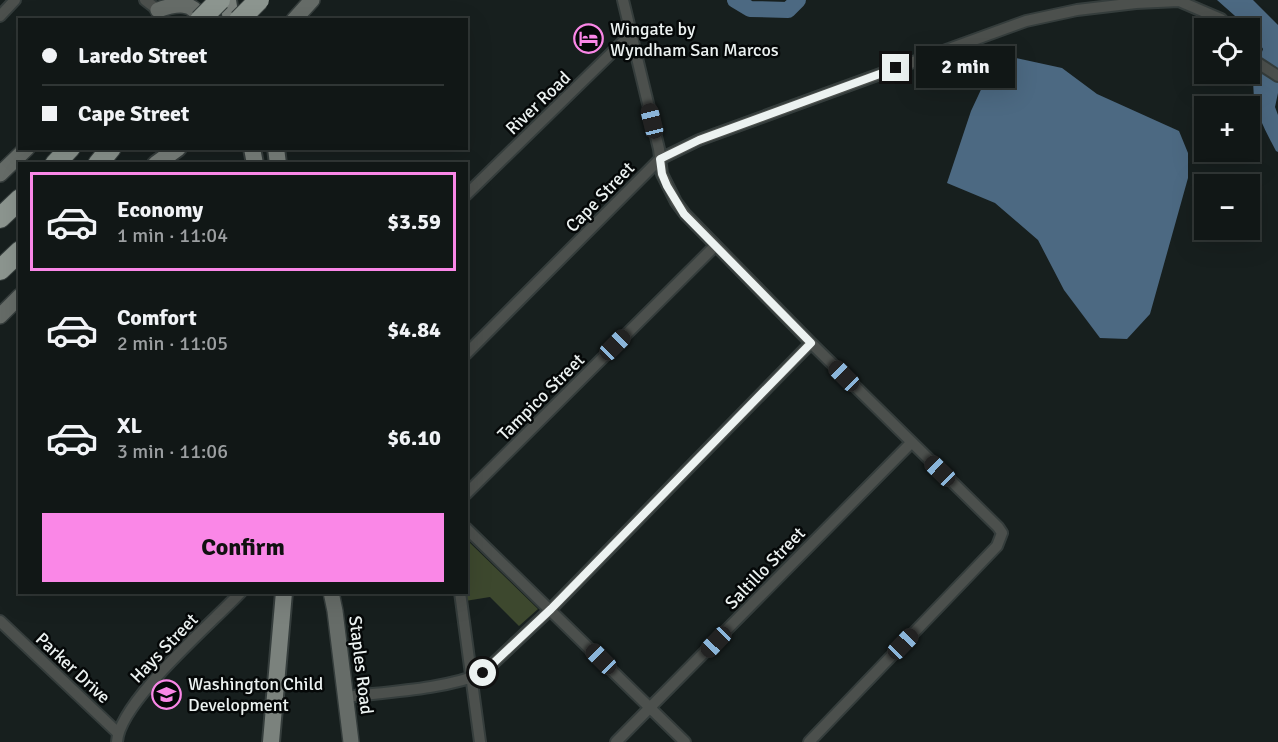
<!DOCTYPE html>
<html lang="en">
<head>
<meta charset="utf-8">
<style>
	body { margin:0; font-family:Signika,sans-serif; background:#1a201f; color:#f1f3f6; height:100vh; display:flex; flex-direction:column; font-size:22px; white-space:nowrap }
	* { box-sizing:border-box; margin:0 }
	p { font-size:20px; color:#9c9fa1 }
	.icon { flex:none; width:33px; height:33px; fill:none; stroke:currentColor; stroke-width:2; stroke-linecap:round; stroke-linejoin:round }
	.map { position:relative; flex:1; overflow:hidden }
	.sheet { position:absolute; left:18px; top:162px; width:450px; height:432px; display:flex; flex-direction:column; background:#111716; border-radius:0px; box-shadow:0 6px 24px #0002,0 0 0 2px #303635 }
	.sheet>* { flex:none }
	.top-card { position:absolute; left:18px; top:18px; width:450px; height:132px; border-radius:0px; box-shadow:0 6px 24px #0002,0 0 0 2px #303635; display:grid; align-content:center; height:132px; padding:0 24px; background:#111716 }
	.fabs { position:absolute; left:1194px; top:18px; display:grid; gap:12px }
	.fabs a { display:grid; place-items:center; width:66px; height:66px; border-radius:0px; background:#111716; box-shadow:0 6px 24px #0002,0 0 0 2px #303635; font-size:30px }
	.end { position:absolute; width:27px; height:27px; margin:-14px; border:8px solid #ecf2f1; background:#111; box-shadow:0 0 0 3px #111 }
	.from { border-radius:50% }
	.bubble { position:absolute; height:42px; border-radius:0px; background:#111716; box-shadow:0 6px 24px #0002,0 0 0 2px #303635; font-size:20px; font-weight:800; line-height:42px; text-align:center }
	.car { position:absolute; width:18px; height:36px; margin:-18px -9px; border-radius:8px; box-shadow:0 0 4px 2px #0007; background:linear-gradient(#222 24%,#8ab4d8 0 40%,#222 0 76%,#8ab4d8 0 86%,#222 0) }
	.top-card b { display:flex; align-items:center; gap:21px; height:57px; font-size:22px }
	.top-card b+b { border-top:2px solid #303635 }
	.top-card i { width:15px; height:15px; background:#f1f3f6 }
	ul { padding:10px 0 0; list-style:none }
	li { display:flex; align-items:center; gap:18px; height:99px; margin:0 12px 9px; padding:0 12px; border:3px solid transparent; border-radius:0px }
	li div { flex:1 }
	li b { display:block; font-size:22px }
	li em { font-style:normal; font-weight:800 }
	li.current { border-color:#fa87e7 }
	li>.icon { width:54px; height:54px; stroke-width:1.5 }
	.primary-button { display:flex; gap:12px; margin-top:auto; padding:12px 24px }
	.primary-button a { flex:1; height:69px; border-radius:0px; background:#fa87e7; color:#111; font-size:24px; font-weight:800; line-height:69px; text-align:center }
	.map>svg:first-child { display:block }
</style>
</head>
<body>
<div class="map">
<svg width="1278" height="742" viewBox="0 0 1278 742">
	<rect width="100%" height="100%" fill="#171f1e"/>
	<!-- green -->
	<path fill="#3d482e" d="M467,540l71,69 -19,17 -29,-29 -25,4z"/>
	<!-- water -->
	<path fill="#4c6982" d="M1217,0h36l25,25v68l-3,14 3,8v37l-2,-1c-12,-23 -26,-47 -22,-74 1,-9 6,-19 9,-28l-11,-18z
		M1016,58l46,10 35,26 82,37 9,22v25l-38,136 -23,25 -27,-1 -36,-48 -26,-50 -43,-37 -48,-20 24,-72 21,-45z"/>
	<g fill="none" stroke-linecap="round" stroke-linejoin="round">
		<!-- river -->
		<path stroke="#4c6982" stroke-width="16" d="M735,0l15,9 38,1 10,-10"/>
		<defs>
			<path id="minor" d="M145,0l13,10
				M623,0l36,149 3,25 14,28 9,12 126,129 187,184 4,6 -5,13 -188,196
				M0,16l15,-16
				M1250,58l28,18
				M466,195l165,-161
				M466,354l194,-195 39,-19 327,-119 51,-11 59,-7 43,-2 42,18 8,9
				M466,494l249,-248
				M466,528l219,214
				M460,592l20,150
				M0,621l117,111
				M345,697c41,-5 102,-8 138,-24l68,-64 260,-266
				M117,742c2,-40 94,-118 124,-150
				M616,742l295,-299"/>
			<path id="secondary" d="M158,10c17,-6 37,-10 42,10
				M294,20l18,-20
				M0,174l27,-26
				M0,316l20,-20
				M331,592l4,19 16,131"/>
			<path id="primary" d="M228,0l3,20
				M252,148l3,16
				M276,148l2,16
				M156,164l22,-16
				M271,742l13,-150"/>
			<path id="motorway" d="M55,164l15,-16
				M98,164l13,-16
				M0,218l20,-19
				M0,270l20,-19"/>
		</defs>
		<!-- minor casing -->
		<use href="#minor" stroke="#353d3c" stroke-width="14"/>
		<!-- secondary casing -->
		<use href="#secondary" stroke="#353d3c" stroke-width="18"/>
		<!-- primary casing -->
		<use href="#primary" stroke="#353d3c" stroke-width="20"/>
		<!-- motorway casing -->
		<use href="#motorway" stroke="#353d3c" stroke-width="22"/>
		<!-- minor -->
		<use href="#minor" stroke="#4c504d" stroke-width="10"/>
		<!-- secondary -->
		<use href="#secondary" stroke="#666c68" stroke-width="15"/>
		<!-- primary -->
		<use href="#primary" stroke="#7b827d" stroke-width="16"/>
		<!-- motorway -->
		<use href="#motorway" stroke="#8d9690" stroke-width="20"/>
		<defs>
			<path id="motorway-bridge" d="M200,20l20,-20
				M239,20l20,-20"/>
		</defs>
		<!-- motorway-bridge casing -->
		<use href="#motorway-bridge" stroke="#353d3c" stroke-width="22" stroke-linecap="butt"/>
		<!-- motorway-bridge -->
		<use href="#motorway-bridge" stroke="#8d9690" stroke-width="20"/>
	</g>
	<g fill="none" stroke-linecap="round" stroke-linejoin="round">
		<!-- route -->
		<path stroke="#ecf2f1" stroke-width="8" d="M483,673l68,-64 260,-266 -127,-129 -17,-28 -5,-12 -2,-15 39,-19 197,-72"/>
	</g>
	<!-- icons -->
	<defs>
		<symbol id="hotel-ring" viewBox="-11 -11 22 22"><circle r="9.5" fill="#050808" stroke="#fa87e7" stroke-width="1.5"/><path d="M-6-4.5h1.5V1H6V5H4.5V3h-9V5H-6ZM-4 0a1.8 1.8 0 1 1 3.6 0ZM.5 0V-2.5h3Q6-2.5 6 0Z" fill="#fa87e7"/></symbol>
		<symbol id="school-ring" viewBox="-11 -11 22 22"><circle r="9.5" fill="#050808" stroke="#fa87e7" stroke-width="1.5"/><path d="M0-5L7-2L0 1L-7-2ZM-4 1L0 2.5L4 1V4Q0 6-4 4Z" fill="#fa87e7"/></symbol>
	</defs>
	<g fill-rule="evenodd">
		<use href="#hotel-ring" x="572" y="22" width="33" height="33"/>
		<use href="#school-ring" x="150" y="678" width="33" height="33"/>
	</g>
	<g text-anchor="middle" stroke-width="5" stroke-linejoin="round" paint-order="stroke">
		<!-- poi labels -->
		<g font-size="18" fill="#ecf2f1" stroke="#050808" text-anchor="start">
			<text x="610" y="35">Wingate by<tspan x="610" dy="21">Wyndham San Marcos</tspan></text>
			<text x="188" y="690">Washington Child<tspan x="188" dy="21">Development</tspan></text>
		</g>
		<!-- street labels -->
		<g font-size="18" fill="#ecf2f1" stroke="#050808">
			<text transform="translate(538 103) rotate(-44)" y="6">River Road</text>
			<text transform="translate(600 197) rotate(-46)" y="6">Cape Street</text>
			<text transform="translate(541 397) rotate(-45)" y="6">Tampico Street</text>
			<text transform="translate(765 568) rotate(-46)" y="6">Saltillo Street</text>
			<text transform="translate(164 648) rotate(-46)" y="6">Hays Street</text>
			<text transform="translate(361 665) rotate(83)" y="6">Staples Road</text>
			<text transform="translate(73 668) rotate(43)" y="6">Parker Drive</text>
		</g>
	</g>
</svg>
<div class="fabs">
<a><svg class="icon" aria-label="locate" viewBox="0 0 24 24"><circle cx="12" cy="12" r="6"/><path d="M12 2v4M12 18v4M2 12h4M18 12h4"/></svg></a>
<a>+</a>
<a>−</a>
</div>
<i class="end from" style="left:483px;top:673px"></i>
<i class="end" style="left:896px;top:68px"></i>
<div class="bubble" style="left:916px;top:46px;width:99px">2 min</div>
<i class="car" style="left:652px;top:121px;rotate:346deg"></i>
<i class="car" style="left:615px;top:345px;rotate:45deg"></i>
<i class="car" style="left:844px;top:376px;rotate:315deg"></i>
<i class="car" style="left:940px;top:471px;rotate:314deg"></i>
<i class="car" style="left:716px;top:642px;rotate:224deg"></i>
<i class="car" style="left:903px;top:644px;rotate:44deg"></i>
<i class="car" style="left:601px;top:659px;rotate:315deg"></i>
<div class="top-card">
<b><i class="from"></i>Laredo Street</b>
<b><i></i>Cape Street</b>
</div>
<section class="sheet">
<ul>
<li class="current"><svg class="icon" aria-label="car" viewBox="0 0 24 24"><path d="M5 17H2v-5l4-1 3-4h7l3 4 3 1v5h-3M9 17h6M6 11h13"/><circle cx="7" cy="17" r="2"/><circle cx="17" cy="17" r="2"/></svg><div><b>Economy</b><p>1 min · 11:04</p></div><em>$3.59</em></li>
<li><svg class="icon" aria-label="car" viewBox="0 0 24 24"><path d="M5 17H2v-5l4-1 3-4h7l3 4 3 1v5h-3M9 17h6M6 11h13"/><circle cx="7" cy="17" r="2"/><circle cx="17" cy="17" r="2"/></svg><div><b>Comfort</b><p>2 min · 11:05</p></div><em>$4.84</em></li>
<li><svg class="icon" aria-label="car" viewBox="0 0 24 24"><path d="M5 17H2v-5l4-1 3-4h7l3 4 3 1v5h-3M9 17h6M6 11h13"/><circle cx="7" cy="17" r="2"/><circle cx="17" cy="17" r="2"/></svg><div><b>XL</b><p>3 min · 11:06</p></div><em>$6.10</em></li>
</ul>
<div class="primary-button"><a>Confirm</a></div>
</section>
</div>
</body>
</html>
